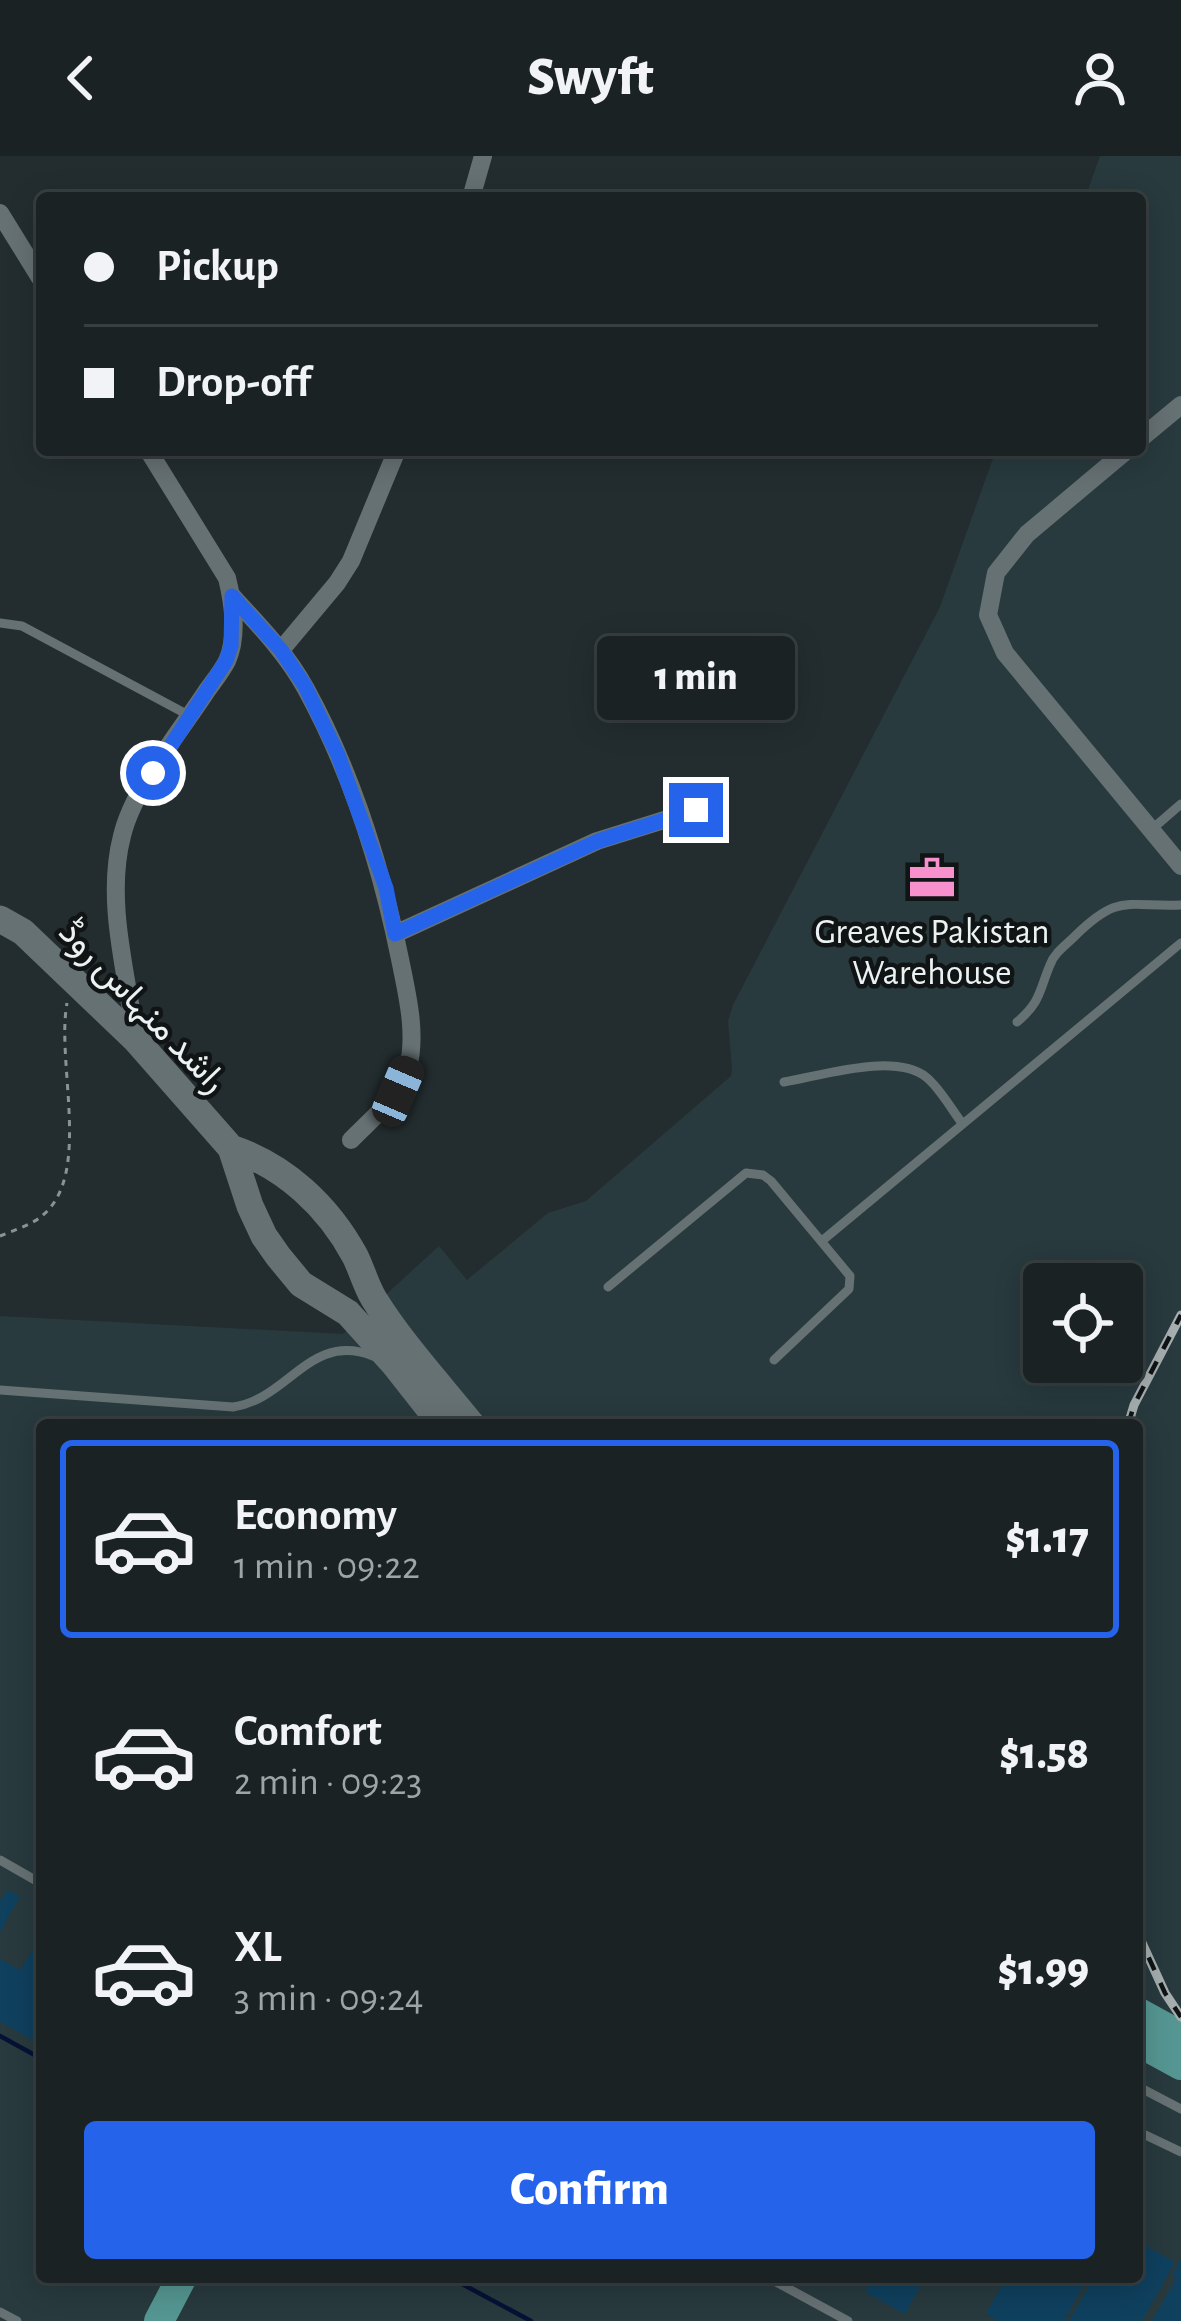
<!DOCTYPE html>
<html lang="en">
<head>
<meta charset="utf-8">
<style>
	body { margin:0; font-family:"Alegreya Sans",Vazirmatn,sans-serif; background:#272f30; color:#f1f3f6; height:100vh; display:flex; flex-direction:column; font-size:45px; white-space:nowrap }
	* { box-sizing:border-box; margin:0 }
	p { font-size:39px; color:#9fa4a6 }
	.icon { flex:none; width:66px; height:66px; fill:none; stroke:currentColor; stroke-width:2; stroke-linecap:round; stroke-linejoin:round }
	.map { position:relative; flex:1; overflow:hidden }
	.drawer { position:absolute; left:36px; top:1263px; width:1107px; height:864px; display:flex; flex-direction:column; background:#1a2223; border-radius:12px; box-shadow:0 6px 30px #0003,0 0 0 3px #383f41 }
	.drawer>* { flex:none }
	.guide { position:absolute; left:36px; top:36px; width:1110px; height:264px; border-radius:12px; box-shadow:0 6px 30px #0003,0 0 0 3px #383f41; display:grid; align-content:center; height:264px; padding:0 48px; background:#1a2223 }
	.tools { position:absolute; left:1023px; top:1107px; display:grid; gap:24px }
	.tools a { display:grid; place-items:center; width:120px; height:120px; border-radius:12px; background:#1a2223; box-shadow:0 6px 30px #0003,0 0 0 3px #383f41; font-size:60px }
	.end { position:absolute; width:54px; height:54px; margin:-27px; border:15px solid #2563eb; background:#fff; box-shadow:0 0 0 6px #fff }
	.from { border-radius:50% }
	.bubble { position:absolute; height:84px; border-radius:12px; background:#1a2223; box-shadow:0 6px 30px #0003,0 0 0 3px #383f41; font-size:39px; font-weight:800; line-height:84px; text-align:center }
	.car { position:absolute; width:36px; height:72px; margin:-36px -18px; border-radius:15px; box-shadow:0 0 9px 3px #0007; background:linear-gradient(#222 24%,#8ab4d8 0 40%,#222 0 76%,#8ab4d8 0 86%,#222 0) }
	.guide b { display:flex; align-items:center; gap:42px; height:114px; font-size:45px }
	.guide b+b { border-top:3px solid #383f41 }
	.guide i { width:30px; height:30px; background:#f1f3f6 }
	ul { padding:21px 0 0; list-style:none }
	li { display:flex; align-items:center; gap:36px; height:198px; margin:0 24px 18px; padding:0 24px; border:6px solid transparent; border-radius:12px }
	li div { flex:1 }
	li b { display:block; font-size:45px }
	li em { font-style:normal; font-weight:800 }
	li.selected { border-color:#2563eb }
	li>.icon { width:108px; height:108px; stroke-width:1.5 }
	.cta { display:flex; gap:24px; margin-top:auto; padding:24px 48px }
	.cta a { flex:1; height:138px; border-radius:12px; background:#2563eb; color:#fff; font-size:48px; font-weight:800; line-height:138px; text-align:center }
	header { display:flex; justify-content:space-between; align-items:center; height:156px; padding:0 48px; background:#1a2223; font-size:54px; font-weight:800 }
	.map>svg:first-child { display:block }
</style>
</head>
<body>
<header><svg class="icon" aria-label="back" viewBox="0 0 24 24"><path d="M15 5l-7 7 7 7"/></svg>Swyft<svg class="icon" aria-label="person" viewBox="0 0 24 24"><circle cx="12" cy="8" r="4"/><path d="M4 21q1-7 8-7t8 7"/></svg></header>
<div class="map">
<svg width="1181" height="2165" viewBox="0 0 1181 2165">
	<rect width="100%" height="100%" fill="#232d2f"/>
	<!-- built -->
	<path fill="#283a3e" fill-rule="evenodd" d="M1100,0h81v2165h-1181v-1005l343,18 96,-88 28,34 81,-67 38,-12 145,-125 1,-9 -4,-46 5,-16 207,-398 56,-157h144v-252h-55zM1044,1128h78v78h-78zM42,1269h1095v852h-1095z"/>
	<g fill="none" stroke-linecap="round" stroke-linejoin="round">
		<!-- stream -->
		<path stroke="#061135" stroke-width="4.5" d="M0,1880l42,23
			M449,2121l82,44"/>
	</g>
	<!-- building -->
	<path fill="#0f405e" d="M8,1734l12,6 -20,36v-31z
		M42,1779v110l-42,-23v-63l20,11z
		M1137,2085l38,21 -33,59h-73l25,-44h43z
		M1181,2103v62h-29l24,-42 -4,-3z
		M874,2121h51l-20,37 -40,-22z
		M1006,2121h82l-24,44h-66l-12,-7z"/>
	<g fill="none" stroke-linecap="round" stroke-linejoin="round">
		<!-- path -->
		<path stroke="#8a9394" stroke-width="3" stroke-dasharray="6 6" stroke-linecap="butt" d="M0,1080c14,-6 32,-11 43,-21 49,-41 13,-152 24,-212"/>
		<!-- lane -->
		<path stroke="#667174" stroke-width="9" d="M0,467l22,3 168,90
			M1151,674l30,-26
			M1017,866c24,-20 22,-31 33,-57 4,-12 16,-20 25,-29 44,-43 51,-29 106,-31
			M784,926c37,-6 110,-30 142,-5 14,11 25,32 36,46
			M823,1084l358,-297
			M608,1131l138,-114 17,2 8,6 79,95 -1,13 -75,71
			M0,1234l233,17c56,-8 77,-76 140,-51
			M0,1704l42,24
			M1137,1930l44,23
			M1137,1975l44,21
			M767,2121l81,44
			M0,2156l17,9"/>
		<!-- street -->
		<path stroke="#667174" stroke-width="18" d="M471,42l12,-42
			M0,57l42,68
			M1140,283l41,-34
			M1127,294l-100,84 -31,39 -8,42 17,38 176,213
			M232,440c27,29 55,58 74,93 46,84 75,177 94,270 7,35 17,74 8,109 -8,29 -37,51 -57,72
			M281,494l56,-67 14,-22 46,-111
			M395,778l202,-93 99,-31
			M136,884c-9,-65 -31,-139 -14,-204 11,-47 57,-103 84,-144 7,-10 16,-21 21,-31 11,-24 6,-59 0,-83l-79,-128"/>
		<!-- secondary -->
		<path stroke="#667174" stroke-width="27" d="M0,763l23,13 113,108 95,108 19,58 14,30 14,20 23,28 47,29 46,51 48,61
			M231,992c54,18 97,58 124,108 7,14 11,30 19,43 28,45 65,85 98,126"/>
		<!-- primary -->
		<path stroke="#559692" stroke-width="30" d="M1137,1856l44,24
			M1137,1885l44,24
			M159,2165l23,-44"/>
		<defs>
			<path id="rail" d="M1128,1269l6,-20 47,-90
				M1137,1776l28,61 16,24"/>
		</defs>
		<!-- rail casing -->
		<use href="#rail" stroke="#a5adaf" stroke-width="9"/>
		<!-- rail -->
		<use href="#rail" stroke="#101415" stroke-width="4.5" stroke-dasharray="14" stroke-linecap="butt"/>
	</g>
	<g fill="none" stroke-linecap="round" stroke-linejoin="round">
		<!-- route -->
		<path stroke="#2563eb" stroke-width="15" d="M153,617l73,-112 5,-15 1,-50 49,54 24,36 33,69 48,133 9,46 203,-93 98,-31"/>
	</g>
	<!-- icons -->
	<defs>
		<symbol id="office-bare" viewBox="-9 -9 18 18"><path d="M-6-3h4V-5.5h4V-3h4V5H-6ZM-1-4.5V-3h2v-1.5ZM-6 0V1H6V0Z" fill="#f790cd" stroke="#101415" stroke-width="2.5" paint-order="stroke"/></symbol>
	</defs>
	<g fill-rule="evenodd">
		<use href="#office-bare" x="899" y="689" width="66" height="66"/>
	</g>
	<g text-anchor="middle" stroke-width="9" stroke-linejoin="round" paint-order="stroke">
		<!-- poi labels -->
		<g font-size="36" fill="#ebf2f3" stroke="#101415">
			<text x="932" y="787">Greaves Pakistan<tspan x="932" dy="41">Warehouse</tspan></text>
		</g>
		<!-- street labels -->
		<g font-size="36" fill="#ebf2f3" stroke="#101415">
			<text transform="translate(144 849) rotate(46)" y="13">راشد منہاس روڈ</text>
		</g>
	</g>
</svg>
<div class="tools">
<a><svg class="icon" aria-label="locate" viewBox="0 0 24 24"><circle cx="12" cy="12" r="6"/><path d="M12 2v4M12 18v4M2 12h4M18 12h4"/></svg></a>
</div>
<i class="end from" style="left:153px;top:617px"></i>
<i class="end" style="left:696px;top:654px"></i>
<div class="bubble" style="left:597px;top:480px;width:198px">1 min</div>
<i class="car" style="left:398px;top:935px;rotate:23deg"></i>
<div class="guide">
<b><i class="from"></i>Pickup</b>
<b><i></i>Drop-off</b>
</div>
<section class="drawer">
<ul>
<li class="selected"><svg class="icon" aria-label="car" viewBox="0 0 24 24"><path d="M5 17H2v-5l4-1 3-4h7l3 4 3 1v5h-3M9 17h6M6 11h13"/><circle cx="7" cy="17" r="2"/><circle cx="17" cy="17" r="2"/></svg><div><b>Economy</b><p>1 min · 09:22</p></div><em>$1.17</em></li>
<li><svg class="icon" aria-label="car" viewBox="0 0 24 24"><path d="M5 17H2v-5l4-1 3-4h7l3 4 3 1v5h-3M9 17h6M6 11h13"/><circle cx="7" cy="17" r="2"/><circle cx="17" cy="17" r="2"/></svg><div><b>Comfort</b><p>2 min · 09:23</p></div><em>$1.58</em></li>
<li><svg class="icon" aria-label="car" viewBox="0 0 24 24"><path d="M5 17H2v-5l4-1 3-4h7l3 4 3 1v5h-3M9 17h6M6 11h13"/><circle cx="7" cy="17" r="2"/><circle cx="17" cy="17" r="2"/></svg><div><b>XL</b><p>3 min · 09:24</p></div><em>$1.99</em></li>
</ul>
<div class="cta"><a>Confirm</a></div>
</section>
</div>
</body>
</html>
